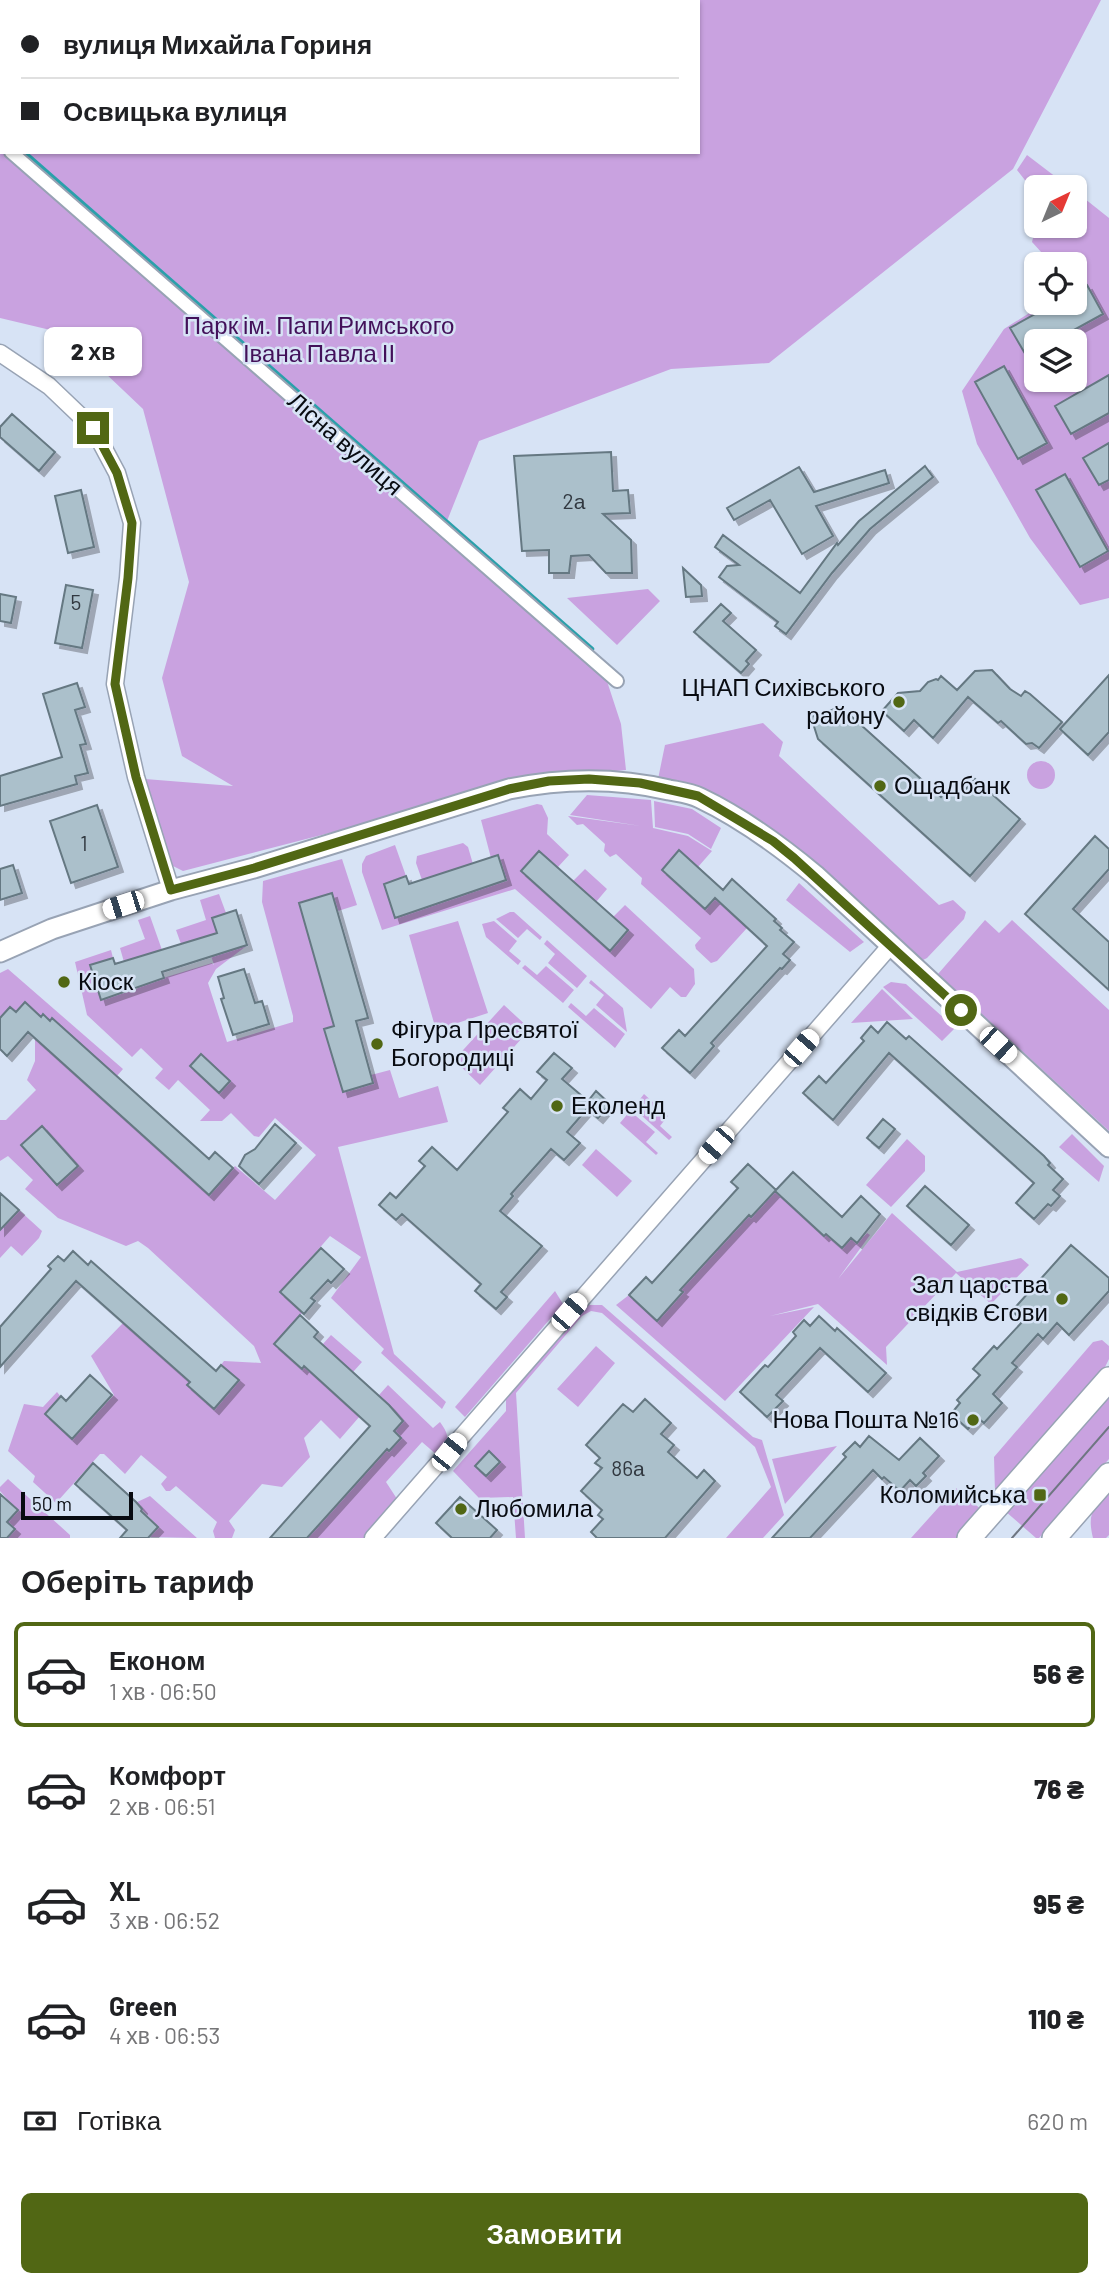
<!DOCTYPE html>
<html lang="uk">
<head>
<meta charset="utf-8">
<style>
	body { margin:0; font-family:Barlow,sans-serif; background:#f2f2f2; color:#202124; height:100vh; display:flex; flex-direction:column; font-size:26px; white-space:nowrap }
	* { box-sizing:border-box; margin:0 }
	p { font-size:23px; color:#757577 }
	.icon { flex:none; width:38px; height:38px; fill:none; stroke:currentColor; stroke-width:2; stroke-linecap:round; stroke-linejoin:round }
	.map { position:relative; height:1538px; overflow:hidden }
	.panel { display:flex; flex-direction:column; background:#fff; flex:1 }
	.panel>* { flex:none }
	.top-card { position:absolute; left:0px; top:0px; width:700px; height:154px; box-shadow:0 2px 5px #0004; display:grid; align-content:center; height:154px; padding:0 21px; background:#fff }
	.needle { width:46px; rotate:43deg }
	.buttons { position:absolute; left:1024px; top:175px; display:grid; gap:14px }
	.buttons a { display:grid; place-items:center; width:63px; height:63px; border-radius:10px; background:#fff; box-shadow:0 2px 5px #0004; font-size:35px }
	.scale { position:absolute; left:21px; bottom:18px; width:112px; box-sizing:border-box; padding-left:7px; border:4px solid #080b11; border-top:0; font-size:19px; line-height:24px; white-space:nowrap; color:#080b11; -webkit-text-stroke:5px #d7e3f5; paint-order:stroke }
	.end { position:absolute; width:32px; height:32px; margin:-16px; border:9px solid #516714; background:#fff; box-shadow:0 0 0 4px #fff }
	.from { border-radius:50% }
	.bubble { position:absolute; height:49px; border-radius:10px; background:#fff; box-shadow:0 2px 5px #0004; font-size:23px; font-weight:800; line-height:49px; text-align:center }
	.car { position:absolute; width:21px; height:42px; margin:-21px -10px; border-radius:9px; box-shadow:0 0 5px 2px #0007; background:linear-gradient(#fff 24%,#345 0 40%,#fff 0 76%,#345 0 86%,#fff 0) }
	.top-card b { display:flex; align-items:center; gap:24px; height:66px; font-size:26px }
	.top-card b+b { border-top:2px solid #e0e0e0 }
	.top-card i { width:18px; height:18px; background:#202124 }
	ul { padding:0; list-style:none }
	li { display:flex; align-items:center; gap:21px; height:105px; margin:0 14px 10px; padding:0 7px; border:4px solid transparent; border-radius:10px }
	li div { flex:1 }
	li b { display:block; font-size:26px }
	li em { font-style:normal; font-weight:800 }
	li.selected { border-color:#516714 }
	li>.icon { width:63px; height:63px; stroke-width:1.5 }
	h2 { padding:0 21px; font-size:32px; line-height:84px }
	.pay { display:flex; align-items:center; gap:18px; height:77px; padding:0 21px; font-size:26px }
	.pay p { margin-inline-start:auto }
	.cta { display:flex; gap:14px; margin-top:auto; padding:14px 21px }
	.cta a { flex:1; height:80px; border-radius:10px; background:#516714; color:#fff; font-size:28px; font-weight:800; line-height:80px; text-align:center }
	.map>svg:first-child { display:block }
</style>
</head>
<body>
<div class="map">
<svg width="1109" height="1538" viewBox="0 0 1109 1538">
	<defs>
		<filter id="shadow"><feDropShadow dx="5" dy="5" stdDeviation="0" flood-color="#0004"/></filter>
	</defs>
	<rect width="100%" height="100%" fill="#d7e3f5"/>
	<!-- green -->
	<path fill="#c9a2e0" fill-rule="evenodd" d="M0,0h1101l-88,169 -244,194 -98,6 -192,72 -36,90 161,141 17,52 5,46 -84,8 -359,93 -14,-7 -24,-85 88,7 -51,-30 -20,-78 27,-96 -46,-173 -80,-76 -63,-15zM2,2h696v150h-696z
		M1027,155l42,32h-33l-1,6 -18,-23z
		M1075,191l34,27v380l-29,7 -50,-67 -53,-94 -15,-53 42,-62 41,-26h29v-39h-22l-20,-22 3,-12 10,-4h29zM1036,341h38v39h-38z
		M648,589l12,12 -43,44 -50,-47z
		M763,723l20,19 -4,14 160,149 14,-5 13,12 -2,7 -37,39 -6,3 -102,-92 -161,-90 7,-34z
		M1027 775a14 14 0 1 1 28 0a14 14 0 1 1-28 0Z
		M587,795l64,5 2,28 35,8 24,15 -14,16 -19,-16 -17,19 43,39 10,-11 32,30 -30,33 -6,2 -15,-14 -1,-4 6,-7 -60,-54 1,-6 -26,-24 -6,3 -6,-6 1,-7 -22,-20 -6,1 -9,-9 73,10 -71,-11z
		M654,801l38,8 29,19 -10,21 -23,-15 -33,-7z
		M537,804l5,1 6,13 -1,16 22,21 -11,12 -19,-16 -18,20 89,79 18,-20 -15,-13 12,-12 69,64 1,15 -9,13h-5l-11,-10 -19,22 -136,-120 -133,41 -20,-58v-8l4,-8 29,-11 11,31 -22,8 11,33 111,-36 -15,-23 -10,-38z
		M463,843l5,4 5,17 -51,16 -6,-17 1,-7z
		M342,859l15,46 -19,6 -6,-18 -33,10 35,123 -9,3 18,63 30,-8 -2,-9 19,-5 9,28 39,-12 10,36 -110,25 56,207 52,48 -4,7 -61,-56 3,-4 -53,-51 30,-41 -31,-21 -49,56 21,21 -28,31 27,25 3,-3 56,50 -20,23 -19,-19 -17,18 6,19 -28,30 -20,-3 -33,37 6,9 -3,8h-17l-2,-7 4,-9 -41,-36 -6,5h-4l-5,-7 6,-7 -26,-22 -16,19 -21,-20h-4l-44,49 -23,-21 2,-6 -27,-25 16,-47 19,3 14,-15 4,5 -16,17 27,25 42,-44 -23,-39 32,-33 67,59 24,27 25,-29 -18,-15 3,-4 37,2 -7,-17 -106,-98 -10,-7 -12,5 -68,-28 -33,-29 8,-9 -25,-24 -8,5v-41h6l30,-30 -9,-10 8,-19v-22l174,156 26,-29 40,34 41,-45 -41,-37 -16,19 -5,-1 -23,-23 -9,8h-22l10,-11 -32,-30 -9,10 -14,-12 8,-9 -22,-21 -9,9 -45,-42 -12,-53 36,-12 2,8 -23,7 11,35 36,-11v-3l75,-23 2,2 -9,-28 -24,7 -5,-14 30,-10 -6,-20 19,-6 7,19 -14,5 11,34 26,-8 -33,25 -8,14 19,59 66,-20v-6l-31,-114 1,-21z
		M585,869l22,20 -11,13 -23,-21z
		M799,883l65,59 -14,10 -64,-52z
		M510,912h4l28,25 -2,3 -13,-11 -9,9 -22,-19z
		M150,916l12,34 -38,12 -4,-14 25,-9 -7,-19z
		M985,920l14,13 13,-13 97,90v121l-171,-157z
		M458,921l30,92 -52,17 -27,-95z
		M494,921l23,20 -8,10 12,10 -3,4 -32,-28 -4,-13z
		M547,940l40,36 -10,12 -29,-25 7,-9 -11,-10z
		M525,965l12,10 9,-9 28,24 -11,13 -41,-35z
		M8,969l115,100 -6,7 -65,-58 -2,2 -7,-6 -3,2 -15,-14 -9,9 -6,-4 -10,10v-44z
		M591,980l32,28 4,24 -31,-27 8,-10 -15,-12z
		M891,982l15,2 49,44 -13,13 -59,-54z
		M882,989l31,30 -62,4z
		M571,1003l15,13 8,-8 31,26 -10,14 -47,-41z
		M504,1005l26,24 -50,56 -26,-25z
		M644,1094l24,22 -8,10 12,11 -3,3 -36,-32z
		M630,1111l25,21 -9,10 12,11 -2,2 -36,-32z
		M1072,1134l32,32 -5,16 -40,-35z
		M907,1139l18,17v15l-34,36 -25,-22z
		M596,1149l36,32 -15,16 -35,-32z
		M776,1190l48,46 2,-2 15,14 10,-10 6,5 10,-10 3,2 -32,44 54,-66 65,59 64,-14 8,7 -38,39 -35,-31 -70,74 1,18 -69,-61 -48,12 44,-9 -89,94 -109,-96 13,-10 29,25 25,-27 -3,-3 69,-75 3,1z
		M19,1210l23,21 -3,7 -17,18 -11,-10 -11,12v-29z
		M555,1291l8,13 -98,113 -10,-10z
		M589,1305h13l151,132 9,3 22,75 -21,23h-37l45,-51 -16,-40 -153,-134 -11,-2 -9,5 -66,77 9,145h-9l-3,-41 -34,1 -26,-27 53,-60v-13l74,-88z
		M331,1335l31,27 -9,10 -31,-27z
		M1102,1340l7,6v13l-5,10 -109,123 -1,-35 99,-115z
		M596,1346l19,17 -37,44 -21,-18z
		M388,1385l45,43 7,-6c11,15 9,19 -3,33l-15,-13 -36,40 13,20 -31,36h-61l96,-117 -24,-26z
		M1109,1394v65l-70,79h-3l-31,-27z
		M837,1446l-52,58 -13,-45z
		M8,1479l62,56v3h-63v-16l10,-12 -17,-19v-4z
		M956,1488l27,23 -24,27h-48z
		M1109,1491v44l-3,3h-13c-6,-25 0,-29 16,-47z
		M150,1496l47,42 -48,-1 9,-11 -23,-23z"/>
	<g fill="none" stroke-linecap="round" stroke-linejoin="round">
		<!-- stream -->
		<path stroke="#2aa0ab" stroke-width="4.5" d="M0,132l2,1
			M24,152l568,497"/>
	</g>
	<!-- building -->
	<path fill="#abc0cb" stroke="#657882" stroke-width="2" filter="url(#shadow)" d="M1087,285l16,29 -49,27h-18v11l-9,5 -17,-29 45,-25h19v-11z
		M1004,366l43,77 -29,16 -43,-77z
		M1109,375v38l-38,21 -16,-28z
		M12,414l43,38 -16,19 -39,-34v-10z
		M1109,443v37l-10,5 -16,-27z
		M611,452l2,39 15,-1 2,23 -27,1 28,26 1,33h-26l-17,-18 -18,1 -2,17h-20v-23l-27,1 -8,-95z
		M925,466l8,11 -63,52 -38,44 -46,61 -11,-8 3,-4 -59,-45 8,-11 12,-1 -24,-18 8,-12 77,58 37,-50 1,2 21,-24z
		M799,467l15,25 71,-22 4,13 -73,23 17,30 -31,18 -32,-54 -36,20 -7,-12z
		M1065,474l43,77 -28,16 -44,-77z
		M81,490l13,57 -26,6 -13,-57z
		M683,568l18,17 1,11 -16,1z
		M66,585l27,5 -11,58 -27,-5z
		M0,594l16,3 -5,26 -11,-2z
		M721,604l10,9 -8,8 33,29 -10,11 3,3 -8,9 -47,-41z
		M992,670l18,19 11,7 4,-5 5,3 32,28 -23,26 -7,-5 -6,1 -25,-23 -3,2 -30,-26 -35,41 -19,-18 -10,11 -22,-20 16,-18 22,-2 8,-9 8,-3 2,1 3,-4 16,14 18,-19z
		M1109,675v57l-21,23 -28,-26z
		M77,683l8,24 -10,3 11,34 -6,1 8,28 -13,3 2,8 -77,22v-30l62,-19 -19,-63z
		M841,707l100,90 9,-11 7,6 4,-6 4,4 10,-11 45,40 -50,57 -152,-137 -7,-22z
		M97,805l21,62 -47,16 -21,-62z
		M1095,836l14,13v20l-36,40 36,33v48l-84,-76z
		M679,850l44,40 9,-11 44,40 -2,2 8,7 -2,2 14,12 -11,12 7,6 -8,9 -2,-1 -69,75 3,3 -24,27 -28,-25 17,-18 6,6 82,-90 -52,-48 -10,11 -43,-39z
		M539,851l89,79 -18,21 -89,-80z
		M498,855l8,25 -111,38 -11,-34 22,-8 3,8z
		M13,865l9,28 -22,7v-31z
		M332,893l35,121 1,4 -12,3 17,62 -30,9 -19,-63 10,-3 -35,-123z
		M236,910l11,35 -85,27 2,6 -63,22 -11,-35 23,-7 2,6 102,-31 -5,-15z
		M244,969l11,34 7,-2 7,23 -36,11 -12,-36 3,-1 -6,-21z
		M25,1002l16,15 2,-3 7,7 2,-3 157,141 6,-7 18,16 -24,27 -181,-163 -21,24 -7,-7v-31l10,-11 6,5z
		M887,1022l19,17 3,-3 135,120 6,7 -2,2 15,14 -10,11 7,6 -9,10 -3,-2 -14,15 -18,-16 18,-20 -145,-130 -56,67 -30,-27 16,-17 7,7 38,-42 -3,-3 10,-12 7,7z
		M554,1053l18,15 -10,11 26,22 8,-10 14,13 -12,14 -11,-9 -20,23 13,11 -16,17 -13,-11 -40,45 2,2 -13,15 42,35 -41,46 6,5 -11,12 -21,-18 6,-7 -79,-70 -6,6 -17,-15 11,-12 6,5 29,-32 -6,-5 13,-14 25,23 51,-58 -5,-4 17,-19 11,10 16,-19 -10,-8z
		M201,1054l29,27 -11,12 -29,-27z
		M883,1119l12,10 -16,19 -12,-10z
		M275,1124l21,19 -37,41 -20,-18 6,-11 10,-6z
		M42,1126l36,40 -21,19 -36,-40z
		M748,1164l28,26 -25,27 -2,-2 -69,75 3,2 -26,29 -28,-26 17,-18 6,6 86,-95 -7,-6z
		M793,1172l49,45 19,-21 19,18 -23,29 -6,-5 -9,10 -16,-14 -2,2 -49,-45z
		M925,1186l44,39 -18,20 -44,-39z
		M0,1193l19,17 -19,20z
		M1071,1245l38,33v13l-40,44 -12,-12 -14,16 -5,-5 -26,29 5,4 -24,27 9,9 -18,20 -6,-5 -10,11 -17,-15 9,-11 -3,-3 23,-25 -7,-6 21,-23 3,3 26,-28 -11,-10z
		M321,1248l23,21 -13,14 -3,-3 -17,18 4,3 -11,13 -24,-22z
		M73,1251l15,14 3,-4 125,110 5,-6 18,15 -25,29 -27,-24 3,-3 -114,-101 -76,86v-40l51,-58 -3,-3 10,-10 6,5z
		M300,1315l18,17 -4,5 75,68 14,16 -9,10 7,7 -12,13 -2,-2 -80,89h-37l100,-112 -66,-60 -2,3 -28,-25z
		M819,1316l16,15 2,-3 49,45 -18,19 -48,-44 -44,47 7,6 -16,16 -27,-25 25,-27 3,2 28,-31 -3,-4 11,-12 6,6z
		M90,1375l22,20 -40,44 -27,-25 16,-18 5,5z
		M645,1399l26,24 -10,11 13,11 -6,7 29,26 7,-8 11,11 -50,57h-68l-6,-6 12,-13 -5,-4 4,-5 -21,-19 21,-23 -7,-5 5,-5 -14,-13 37,-41 10,8z
		M869,1436l30,24 21,-22 19,18 -16,17 3,3 -10,10 -6,-6 -10,11 -16,-14 -2,2 -9,-9 -63,68h-38l74,-81 -3,-3 12,-12 5,5z
		M489,1451l11,11 -14,14 -11,-10z
		M93,1463l43,39 6,7 -1,2 17,16 -10,11h-28l7,-8 -52,-46z
		M0,1494l18,16 -11,12 8,7 -8,9h-7z
		M460,1497l37,33 -7,8h-38l-16,-15z"/>
	<g fill="none" stroke-linecap="round" stroke-linejoin="round">
		<defs>
			<path id="pedestrian" d="M0,143l2,1
				M11,152l606,529"/>
			<path id="minor" d="M0,353l49,33 44,42 24,45 15,50 -4,55 -13,106 21,93 35,113
				M373,1538l518,-593"/>
			<path id="tertiary" d="M0,952l52,-23 119,-39 83,-22 255,-79c54,-11 106,-12 160,1 10,2 21,3 31,8 42,20 80,48 115,77l294,272"/>
			<path id="secondary" d="M969,1538l140,-159
				M1054,1538l55,-63"/>
		</defs>
		<!-- pedestrian casing -->
		<use href="#pedestrian" stroke="#98a3b4" stroke-width="16"/>
		<!-- minor casing -->
		<use href="#minor" stroke="#98a3b4" stroke-width="19"/>
		<!-- tertiary casing -->
		<use href="#tertiary" stroke="#98a3b4" stroke-width="23"/>
		<!-- secondary casing -->
		<use href="#secondary" stroke="#98a3b4" stroke-width="26"/>
		<!-- pedestrian -->
		<use href="#pedestrian" stroke="#fff" stroke-width="12"/>
		<!-- minor -->
		<use href="#minor" stroke="#fff" stroke-width="16"/>
		<!-- tertiary -->
		<use href="#tertiary" stroke="#fff" stroke-width="19"/>
		<!-- secondary -->
		<use href="#secondary" stroke="#fff" stroke-width="23"/>
		<!-- tram -->
		<path stroke="#6f7682" stroke-width="2" d="M1012,1538l97,-111"/>
	</g>
	<g fill="none" stroke-linecap="round" stroke-linejoin="round">
		<!-- route -->
		<path stroke="#516714" stroke-width="9" d="M93,428l24,45 15,50 -4,55 -13,106 21,93 35,113 83,-22 255,-79 40,-8 40,-2 51,4 58,13 75,45 21,17 167,152"/>
	</g>
	<!-- markers -->
	<g fill="#516714" stroke="#d7e3f5" stroke-width="2.5">
		<circle cx="899" cy="702" r="7"/>
		<circle cx="880" cy="786" r="7"/>
		<circle cx="64" cy="982" r="7"/>
		<circle cx="377" cy="1044" r="7"/>
		<circle cx="557" cy="1106" r="7"/>
		<circle cx="1062" cy="1299" r="7"/>
		<circle cx="973" cy="1420" r="7"/>
		<rect x="1033" y="1488" width="14" height="14" rx="3.5"/>
		<circle cx="461" cy="1509" r="7"/>
	</g>
	<g text-anchor="middle" stroke-width="5" stroke-linejoin="round" paint-order="stroke">
		<!-- number labels -->
		<g font-size="21" fill="#313840">
			<text x="574" y="509">2а</text>
			<text x="76" y="610">5</text>
			<text x="84" y="851">1</text>
			<text x="628" y="1476">86а</text>
		</g>
		<!-- park labels -->
		<g font-size="24" fill="#43115a" stroke="#d7e3f5">
			<text x="319" y="334">Парк ім. Папи Римського<tspan x="319" dy="28">Івана Павла ІІ</tspan></text>
		</g>
		<!-- street labels -->
		<g font-size="24" fill="#080b11" stroke="#d7e3f5">
			<text transform="translate(345 444) rotate(41)" y="8">Лісна вулиця</text>
		</g>
		<!-- poi labels -->
		<g font-size="24" fill="#080b11" stroke="#d7e3f5" text-anchor="start">
			<text x="885" y="696" text-anchor="end">ЦНАП Сихівського<tspan x="885" dy="28">району</tspan></text>
			<text x="894" y="794">Ощадбанк</text>
			<text x="78" y="990">Кіоск</text>
			<text x="391" y="1038">Фігура Пресвятої<tspan x="391" dy="28">Богородиці</tspan></text>
			<text x="571" y="1114">Еколенд</text>
			<text x="1048" y="1293" text-anchor="end">Зал царства<tspan x="1048" dy="28">свідків Єгови</tspan></text>
			<text x="959" y="1428" text-anchor="end">Нова Пошта №16</text>
			<text x="1026" y="1503" text-anchor="end">Коломийська</text>
			<text x="475" y="1517">Любомила</text>
		</g>
	</g>
</svg>
<div class="buttons">
<a><svg class="needle" viewBox="-14 -14 28 28"><path d="M0-13l5 13h-10z" fill="#e53935"/><path d="M0 13l5-13h-10z" fill="#757577"/></svg></a>
<a><svg class="icon" aria-label="locate" viewBox="0 0 24 24"><circle cx="12" cy="12" r="6"/><path d="M12 2v4M12 18v4M2 12h4M18 12h4"/></svg></a>
<a><svg class="icon" aria-label="layers" viewBox="0 0 24 24"><path d="M12 4l9 5-9 5-9-5zM3 14l9 5 9-5"/></svg></a>
</div>
<div class="scale">50 m</div>
<i class="end from" style="left:961px;top:1010px"></i>
<i class="end" style="left:93px;top:428px"></i>
<div class="bubble" style="left:44px;top:327px;width:98px">2 хв</div>
<i class="car" style="left:123px;top:905px;rotate:252deg"></i>
<i class="car" style="left:998px;top:1045px;rotate:133deg"></i>
<i class="car" style="left:801px;top:1048px;rotate:41deg"></i>
<i class="car" style="left:716px;top:1145px;rotate:221deg"></i>
<i class="car" style="left:569px;top:1312px;rotate:41deg"></i>
<i class="car" style="left:449px;top:1452px;rotate:39deg"></i>
<div class="top-card">
<b><i class="from"></i>вулиця Михайла Гориня</b>
<b><i></i>Освицька вулиця</b>
</div>
</div>
<section class="panel">
<h2>Оберіть тариф</h2>
<ul>
<li class="selected"><svg class="icon" aria-label="car" viewBox="0 0 24 24"><path d="M5 17H2v-5l4-1 3-4h7l3 4 3 1v5h-3M9 17h6M6 11h13"/><circle cx="7" cy="17" r="2"/><circle cx="17" cy="17" r="2"/></svg><div><b>Економ</b><p>1 хв · 06:50</p></div><em>56 ₴</em></li>
<li><svg class="icon" aria-label="car" viewBox="0 0 24 24"><path d="M5 17H2v-5l4-1 3-4h7l3 4 3 1v5h-3M9 17h6M6 11h13"/><circle cx="7" cy="17" r="2"/><circle cx="17" cy="17" r="2"/></svg><div><b>Комфорт</b><p>2 хв · 06:51</p></div><em>76 ₴</em></li>
<li><svg class="icon" aria-label="car" viewBox="0 0 24 24"><path d="M5 17H2v-5l4-1 3-4h7l3 4 3 1v5h-3M9 17h6M6 11h13"/><circle cx="7" cy="17" r="2"/><circle cx="17" cy="17" r="2"/></svg><div><b>XL</b><p>3 хв · 06:52</p></div><em>95 ₴</em></li>
<li><svg class="icon" aria-label="car" viewBox="0 0 24 24"><path d="M5 17H2v-5l4-1 3-4h7l3 4 3 1v5h-3M9 17h6M6 11h13"/><circle cx="7" cy="17" r="2"/><circle cx="17" cy="17" r="2"/></svg><div><b>Green</b><p>4 хв · 06:53</p></div><em>110 ₴</em></li>
</ul>
<div class="pay"><svg class="icon" aria-label="cash" viewBox="0 0 24 24"><path d="M3 7h18v10H3z"/><circle cx="12" cy="12" r="2"/></svg>Готівка<p>620 m</p></div>
<div class="cta"><a>Замовити</a></div>
</section>
</body>
</html>
